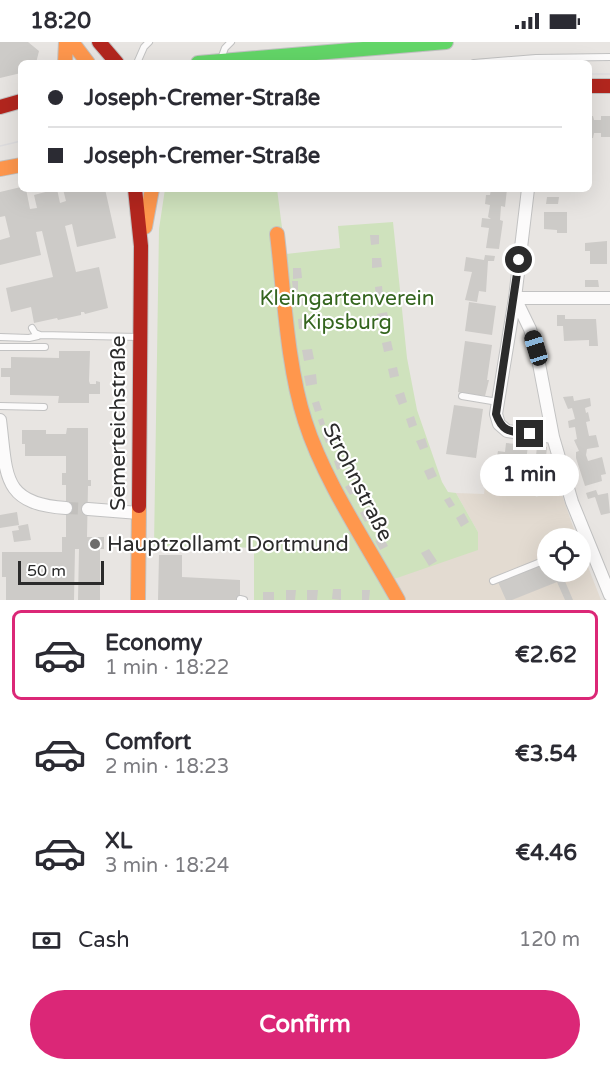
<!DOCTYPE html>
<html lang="en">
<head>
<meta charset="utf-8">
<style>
	body { margin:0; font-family:"Varela Round",sans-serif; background:#f7f7f7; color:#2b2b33; height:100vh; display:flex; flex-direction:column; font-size:22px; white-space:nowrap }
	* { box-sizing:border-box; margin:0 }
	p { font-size:20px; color:#7c7c81 }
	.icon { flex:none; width:33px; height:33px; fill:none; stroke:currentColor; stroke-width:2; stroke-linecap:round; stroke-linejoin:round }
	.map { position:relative; height:558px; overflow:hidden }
	.details { display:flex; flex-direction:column; background:#fff; flex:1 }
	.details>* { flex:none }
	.hud { position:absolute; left:18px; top:18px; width:574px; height:132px; border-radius:9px; box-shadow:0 6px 24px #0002; display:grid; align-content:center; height:132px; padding:0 30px; background:#fff }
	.fabs { position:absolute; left:537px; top:486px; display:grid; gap:12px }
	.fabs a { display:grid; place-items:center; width:54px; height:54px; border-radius:50%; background:#fff; box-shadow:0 6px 24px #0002; font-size:30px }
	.scale { position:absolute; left:18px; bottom:15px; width:86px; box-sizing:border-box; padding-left:6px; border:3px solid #2b2b2b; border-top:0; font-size:16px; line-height:21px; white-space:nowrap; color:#2b2b2b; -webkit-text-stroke:4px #fff; paint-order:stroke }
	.end { position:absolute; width:27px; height:27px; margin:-14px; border:8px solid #2b2b2b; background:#fff; box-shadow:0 0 0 3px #fff }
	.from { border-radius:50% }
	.bubble { position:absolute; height:42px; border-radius:21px; background:#fff; box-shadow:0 6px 24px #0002; font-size:20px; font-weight:800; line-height:42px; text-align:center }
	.car { position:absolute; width:18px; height:36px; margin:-18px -9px; border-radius:8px; box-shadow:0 0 4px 2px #0007; background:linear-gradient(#222 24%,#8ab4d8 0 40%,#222 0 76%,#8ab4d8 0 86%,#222 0) }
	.hud b { display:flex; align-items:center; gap:21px; height:57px; font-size:22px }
	.hud b+b { border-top:2px solid #e1e1e2 }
	.hud i { width:15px; height:15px; background:#2b2b33 }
	ul { padding:10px 0 0; list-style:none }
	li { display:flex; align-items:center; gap:18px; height:90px; margin:0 12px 9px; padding:0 18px; border:3px solid transparent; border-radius:9px }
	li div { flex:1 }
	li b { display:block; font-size:22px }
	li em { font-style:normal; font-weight:800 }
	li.current { border-color:#db2777 }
	li>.icon { width:54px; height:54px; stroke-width:1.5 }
	.pay { display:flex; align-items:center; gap:15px; height:66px; padding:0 30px; font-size:22px }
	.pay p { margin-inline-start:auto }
	.button { display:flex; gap:12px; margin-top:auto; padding:12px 30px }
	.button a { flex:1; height:69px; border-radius:36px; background:#db2777; color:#fff; font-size:24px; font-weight:800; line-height:69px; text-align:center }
	.status { display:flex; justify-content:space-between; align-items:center; height:42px; padding:0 30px; background:#fff; direction:ltr }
	.status svg { height:16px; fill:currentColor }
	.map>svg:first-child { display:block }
</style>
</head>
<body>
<div class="status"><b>18:20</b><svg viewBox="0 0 49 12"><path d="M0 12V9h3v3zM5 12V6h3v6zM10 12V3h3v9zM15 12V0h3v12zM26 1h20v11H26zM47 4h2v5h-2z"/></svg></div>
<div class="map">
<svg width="610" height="558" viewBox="0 0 610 558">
	<rect width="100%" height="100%" fill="#e8e5e2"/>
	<!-- education -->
	<path fill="#e3dbd1" d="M485,444l48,4 3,7 24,-8 17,49h-29v34h32l1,-23 20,51h-198l-11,-20 86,-48 -22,-39 28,1z"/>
	<!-- green -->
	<path fill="#cfe2bd" d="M165,147h112l7,54v118l107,239h-137v-51l19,-1 -119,-2 5,-317z
		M393,180l14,136 10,52 25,72 6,10 8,1 22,39v18l-84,29c-30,-53 -68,-107 -85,-167 -14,-51 -17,-106 -23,-158l54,-6 -2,-22z"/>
	<!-- building -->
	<path fill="#cdcbc8" d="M0,0h28l11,9 -3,12h-15v10l-21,5z
		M590,74h3l1,4h7v-4h9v21h-9v-4h-7l-1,5h-3z
		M21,145v2h5l4,20 7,-1 -3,-13 23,-6 3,14 6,-2 -3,-12h42l11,49 -39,9 -5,-23 -7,2 11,46 23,-5 9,41 -23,6 -1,-2h-3v3l-23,5 -1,-2 -23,5 -3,-16 -20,5 -5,-24 47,-11 -11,-46 -6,1 5,23 -41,10v-25l10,-3 -5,-21 -5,1v-25z
		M491,147h16l-2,18 -4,-1 -1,14 3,1 -4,28 -13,-1 3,-20 -8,-1 1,-9 9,1 -3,-2 2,-12 -5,-1 1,-9h4z
		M547,155h12l-1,7h-12z
		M544,170h23v21h-10v-3l-13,-1z
		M370,193h9v9l-8,1z
		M607,199v23h-17v-13h-5v-8z
		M485,213l10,1 -1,5h-6l-2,31 -7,-1 -2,11 -12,-2 7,-28 -8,-1 2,-14 18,3z
		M372,216h9l1,9 -10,1z
		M293,226h8l1,10 -9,1z
		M585,238h13l1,7h-14z
		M292,239h6v9h-5z
		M382,244l1,10 -7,1 -1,-10z
		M294,252h9l1,11 -10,1z
		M469,260l27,4 -4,29 -27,-4z
		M387,270l2,9 -10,2 -2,-9z
		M557,273h8v4h31l2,27h-9v-6l-25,1 -1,-15h-6z
		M309,276v10l-10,1 -1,-10z
		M391,299l2,9 -9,2 -2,-9z
		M465,299l27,4 -5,35h2l-4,16 -27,-4z
		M312,307l2,10 -10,2 -2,-11z
		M59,309h31l-1,30 1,3h6v-3l4,1v12h-11v9h-31l1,-7 -49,-1v-18h-9v-9h10v-11l48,1z
		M397,325l2,9 -9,2 -2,-9z
		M316,332l1,10 -11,2 -2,-10z
		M404,350l3,10 -8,3 -4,-10z
		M573,354l1,5 16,-3 1,8 -6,2 1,5 2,-1 2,9 -4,1 3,14 7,-1 3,12 -12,2 -1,6 2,6 14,-4 4,17 -5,1 1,6 -17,5 -9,-28v-6l3,-1 -5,-11 3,-1 -2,-12 -6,1 -1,-7 7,-2 -1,-4 -2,-7 -4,1 -5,-12z
		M319,359l3,9 -7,2 -3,-9z
		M454,363l29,4 -7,49 -30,-4z
		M414,374l3,9 -8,3 -3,-9z
		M323,376l2,6 -5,2 -2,-6z
		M67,386h21v52h3v6h-3l-1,51h17v12h-4v51h-22l1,-51h-4l-1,51h-68v-23h-4v-25h60v-15h4v-52h-4v-12h4v-17h-41v-12h-3v-14h24v4h20z
		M330,388l4,10 -8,3 -4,-10z
		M425,396l3,9 -8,3 -4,-9z
		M506,401l22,2 -2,17 -30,-1 2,-10 7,1z
		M537,404l10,1 -1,10 -10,-1z
		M343,416l3,8 -9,4 -3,-9z
		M433,425l4,9 -9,4 -4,-9z
		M353,440l5,9 -8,4 -5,-8z
		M596,448l2,5 10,-2 2,20 -9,2 -6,-18 -7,2 -2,-6z
		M450,455l5,8 -6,3 -5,-8z
		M368,466l5,9 -8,5 -5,-9z
		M17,470l2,13 -19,3v-13z
		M464,471l5,9 -8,5 -5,-9z
		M28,482l3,16 -17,2 -2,-11 7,-1 -1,-4z
		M383,495l5,9 -8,4 -5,-9z
		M429,507l8,12 -8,5 -8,-13z
		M159,513h23v22l58,3v20h-82z
		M548,520v10h13l12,28h-8l-8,-18 -45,18h-6l-8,-18z
		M333,547h8v11l-9,-1z
		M286,548h10l-1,10h-9z
		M307,548h11l-1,10h-10z
		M362,548h8l-1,10h-7z
		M263,550h11v8h-11z"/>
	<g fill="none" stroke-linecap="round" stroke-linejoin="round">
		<!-- street-tunnel -->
		<path stroke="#c2c0bd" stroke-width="12" stroke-dasharray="12 6" stroke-linecap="butt" d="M66,466l22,1"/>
		<defs>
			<path id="lane" d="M222,14l3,-8 6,-6
				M137,21l7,-16 5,-5
				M474,21l62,-5 74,-1
				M32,286l3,5 5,2 99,2
				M0,295l29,1 9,-2
				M0,305h45
				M462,354l36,6
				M0,364l44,1
				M493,539l55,-22
				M240,557l4,1"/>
			<path id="street" d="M528,147l-13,109 -19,116 3,10 8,7 46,6
				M515,256l15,31 6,19 17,89 19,65 38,93
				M515,256h95
				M0,378c7,55 1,84 66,88
				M88,467l51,4"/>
			<path id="fast" d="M198,21l248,-21"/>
			<path id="slow" d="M72,0l16,21
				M65,21l1,-21
				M0,127l21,-4
				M145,185l7,-38
				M277,192c7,58 10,132 28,187 19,60 62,123 93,179
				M138,558l1,-94"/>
			<path id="jam" d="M99,0l18,21
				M590,44h20
				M0,65l21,-6
				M135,147l6,57 -2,260"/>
		</defs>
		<!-- lane casing -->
		<use href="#lane" stroke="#c2c2c2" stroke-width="8"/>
		<!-- street casing -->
		<use href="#street" stroke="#c2c2c2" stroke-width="14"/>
		<!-- fast casing -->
		<use href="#fast" stroke="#c2c2c2" stroke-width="16"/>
		<!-- slow casing -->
		<use href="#slow" stroke="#c2c2c2" stroke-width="16"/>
		<!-- jam casing -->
		<use href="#jam" stroke="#c2c2c2" stroke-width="16"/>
		<!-- lane -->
		<use href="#lane" stroke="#fcfbfb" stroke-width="6"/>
		<!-- street -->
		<use href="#street" stroke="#fcfbfb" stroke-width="12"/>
		<!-- fast -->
		<use href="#fast" stroke="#63d668" stroke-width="14"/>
		<!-- slow -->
		<use href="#slow" stroke="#ff974d" stroke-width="14"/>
		<!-- jam -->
		<use href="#jam" stroke="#b3261e" stroke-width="14"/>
		<!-- tram -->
		<path stroke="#dedddf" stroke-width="1.5" d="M590,32h20
			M0,104l21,-5"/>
	</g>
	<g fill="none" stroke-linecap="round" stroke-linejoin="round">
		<!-- route -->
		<path stroke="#2b2b2b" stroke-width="8" d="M519,218l-23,154c7,20 16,17 34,20"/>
	</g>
	<!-- markers -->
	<circle fill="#6d6c6b" stroke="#fff" stroke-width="2" cx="95" cy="502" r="6"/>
	<g text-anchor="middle" stroke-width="4.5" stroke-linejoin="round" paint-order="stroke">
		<!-- park labels -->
		<g font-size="21" fill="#34651e" stroke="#fff">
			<text x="347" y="263">Kleingartenverein<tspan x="347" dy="24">Kipsburg</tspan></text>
		</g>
		<!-- street labels -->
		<g font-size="21" fill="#2b2b2b" stroke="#fff">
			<text transform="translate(118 381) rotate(-90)" y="7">Semerteichstraße</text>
			<text transform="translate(358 440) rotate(63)" y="7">Strohnstraße</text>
		</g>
		<!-- poi labels -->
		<g font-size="21" fill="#2b2b2b" stroke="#fff" text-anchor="start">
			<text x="107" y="509">Hauptzollamt Dortmund</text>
		</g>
	</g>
</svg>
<div class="fabs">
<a><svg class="icon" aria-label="locate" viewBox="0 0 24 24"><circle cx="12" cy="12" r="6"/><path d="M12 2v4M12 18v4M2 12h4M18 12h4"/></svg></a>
</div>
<div class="scale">50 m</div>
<i class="end from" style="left:519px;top:218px"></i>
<i class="end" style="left:530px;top:392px"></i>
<div class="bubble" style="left:480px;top:412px;width:99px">1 min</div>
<i class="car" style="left:536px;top:306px;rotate:343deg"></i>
<div class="hud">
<b><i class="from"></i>Joseph-Cremer-Straße</b>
<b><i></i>Joseph-Cremer-Straße</b>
</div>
</div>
<section class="details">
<ul>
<li class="current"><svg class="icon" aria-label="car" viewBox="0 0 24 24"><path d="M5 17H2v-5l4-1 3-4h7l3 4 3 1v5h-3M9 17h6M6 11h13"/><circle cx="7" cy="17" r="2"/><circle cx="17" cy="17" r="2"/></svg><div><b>Economy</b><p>1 min · 18:22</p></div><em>€2.62</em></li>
<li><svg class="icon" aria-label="car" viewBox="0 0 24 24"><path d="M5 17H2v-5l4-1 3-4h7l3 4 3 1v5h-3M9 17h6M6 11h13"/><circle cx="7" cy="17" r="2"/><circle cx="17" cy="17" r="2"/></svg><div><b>Comfort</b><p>2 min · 18:23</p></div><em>€3.54</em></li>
<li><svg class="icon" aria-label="car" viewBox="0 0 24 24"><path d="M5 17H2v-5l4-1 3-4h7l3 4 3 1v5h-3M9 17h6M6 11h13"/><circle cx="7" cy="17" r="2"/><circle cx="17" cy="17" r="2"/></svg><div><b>XL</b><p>3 min · 18:24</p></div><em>€4.46</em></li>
</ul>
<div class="pay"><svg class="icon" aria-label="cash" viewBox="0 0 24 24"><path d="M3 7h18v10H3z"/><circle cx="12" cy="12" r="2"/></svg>Cash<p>120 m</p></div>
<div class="button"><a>Confirm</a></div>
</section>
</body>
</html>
